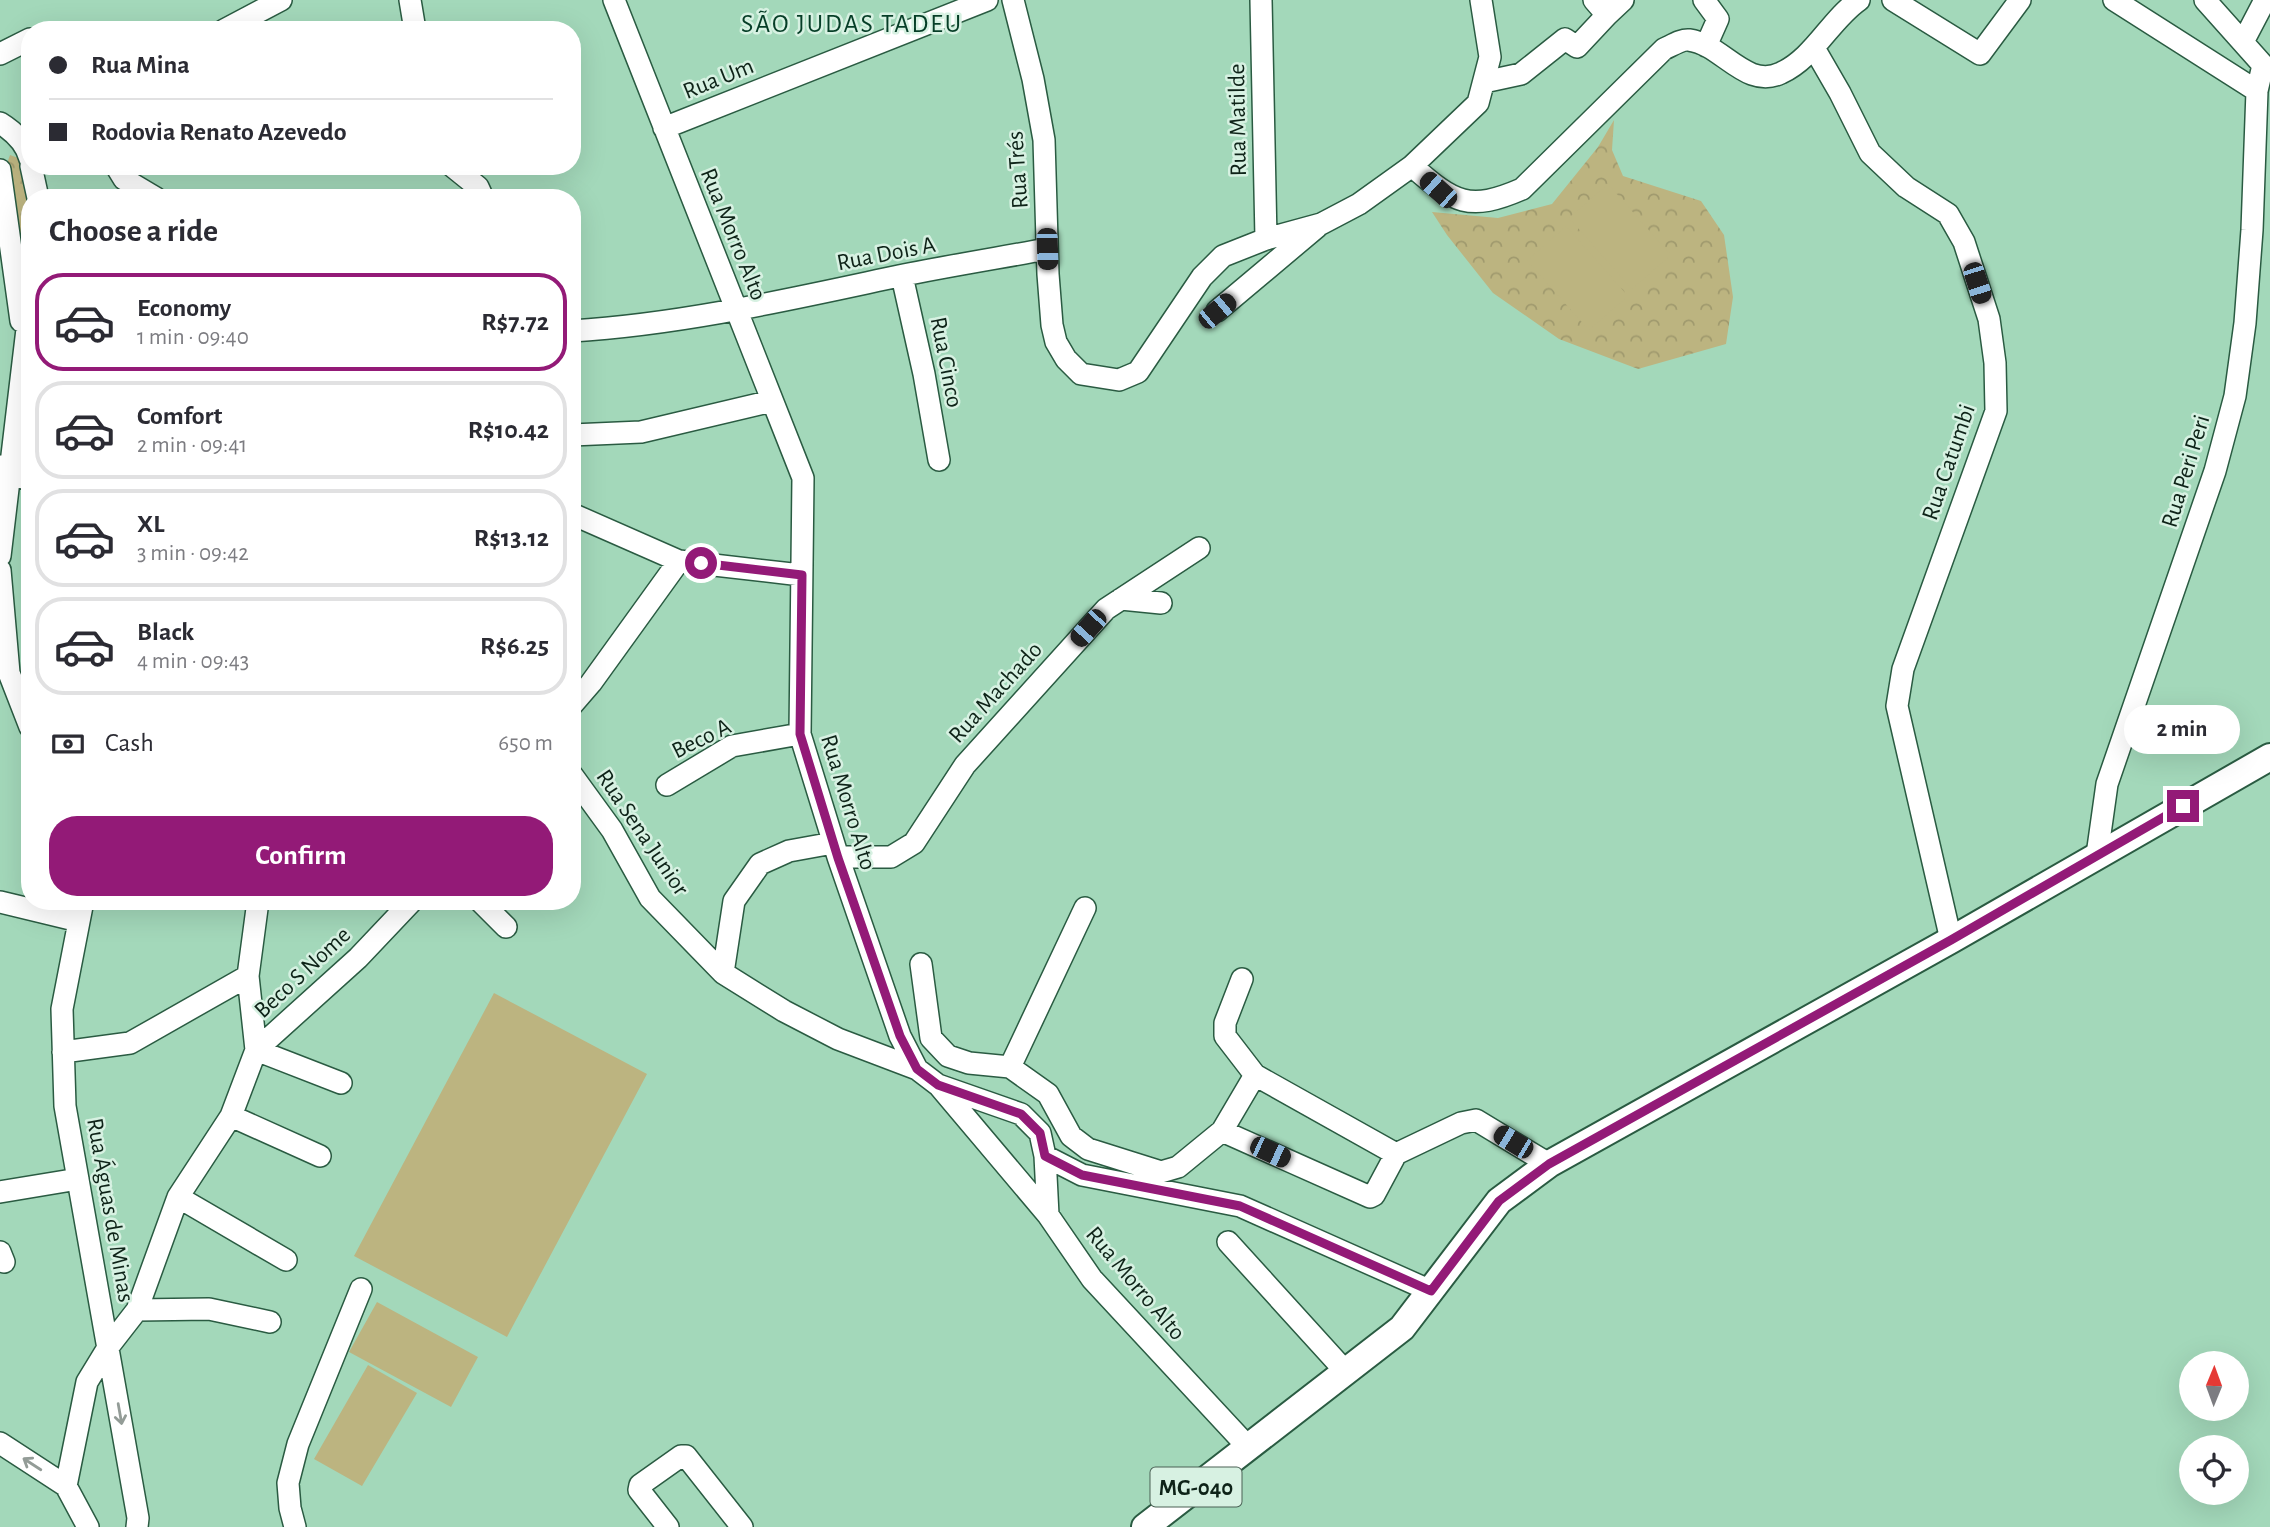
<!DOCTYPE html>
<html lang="en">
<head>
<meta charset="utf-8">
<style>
	body { margin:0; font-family:"Alegreya Sans",sans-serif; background:#f7f7f7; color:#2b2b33; height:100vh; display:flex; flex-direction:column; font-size:26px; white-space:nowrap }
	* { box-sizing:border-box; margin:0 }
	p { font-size:23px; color:#7c7c81 }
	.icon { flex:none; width:38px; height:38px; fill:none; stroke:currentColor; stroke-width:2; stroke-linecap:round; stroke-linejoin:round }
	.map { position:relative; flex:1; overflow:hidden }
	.sheet { position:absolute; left:21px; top:189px; width:560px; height:721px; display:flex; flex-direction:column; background:#fff; border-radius:28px; box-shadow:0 7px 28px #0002 }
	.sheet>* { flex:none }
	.top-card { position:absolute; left:21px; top:21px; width:560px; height:154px; border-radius:28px; box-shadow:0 7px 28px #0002; display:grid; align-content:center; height:154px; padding:0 28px; background:#fff }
	.needle { width:46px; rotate:1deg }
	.buttons { position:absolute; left:2179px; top:1351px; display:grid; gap:14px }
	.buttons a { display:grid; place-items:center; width:70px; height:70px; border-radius:50%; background:#fff; box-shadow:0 7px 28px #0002; font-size:35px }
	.end { position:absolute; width:32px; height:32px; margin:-16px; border:9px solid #931a77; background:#fff; box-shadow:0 0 0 4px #fff }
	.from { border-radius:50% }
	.bubble { position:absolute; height:49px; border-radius:24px; background:#fff; box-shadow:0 7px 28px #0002; font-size:23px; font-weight:700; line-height:49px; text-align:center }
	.car { position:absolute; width:21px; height:42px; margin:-21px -10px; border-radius:9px; box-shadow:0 0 5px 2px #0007; background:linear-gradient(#222 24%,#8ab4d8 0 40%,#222 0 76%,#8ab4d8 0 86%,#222 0) }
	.top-card b { display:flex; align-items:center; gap:24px; height:66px; font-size:26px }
	.top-card b+b { border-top:2px solid #e1e1e2 }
	.top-card i { width:18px; height:18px; background:#2b2b33 }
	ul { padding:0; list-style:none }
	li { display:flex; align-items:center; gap:21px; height:98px; margin:0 14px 10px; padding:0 14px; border:4px solid #e1e1e2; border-radius:28px }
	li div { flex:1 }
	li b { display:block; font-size:26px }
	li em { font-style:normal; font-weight:700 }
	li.selected { border-color:#931a77 }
	li>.icon { width:63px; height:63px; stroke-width:1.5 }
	h2 { padding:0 28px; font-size:32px; line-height:84px }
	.pay { display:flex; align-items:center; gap:18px; height:77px; padding:0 28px; font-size:26px }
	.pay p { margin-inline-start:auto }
	.primary-button { display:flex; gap:14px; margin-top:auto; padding:14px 28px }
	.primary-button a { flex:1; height:80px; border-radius:28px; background:#931a77; color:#fff; font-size:28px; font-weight:700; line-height:80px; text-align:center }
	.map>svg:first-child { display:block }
</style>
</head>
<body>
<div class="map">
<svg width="2270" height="1527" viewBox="0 0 2270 1527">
	<defs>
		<pattern id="forest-crowns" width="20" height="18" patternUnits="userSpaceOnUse" patternTransform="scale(1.75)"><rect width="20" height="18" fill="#bcb480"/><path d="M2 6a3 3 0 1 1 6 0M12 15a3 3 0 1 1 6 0" fill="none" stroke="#a09a6e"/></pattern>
	</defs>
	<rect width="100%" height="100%" fill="#a3d8ba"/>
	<!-- forest -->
	<path fill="url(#forest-crowns)" d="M1614,120l-2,30 11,26 78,25 23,34 9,62 -7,47 -88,25 -79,-30 -66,-46 -46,-58 -15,-23 66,6 54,-14 46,-57z
		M10,155l11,4 8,43 -2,62 -7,-1 -15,-94z"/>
	<!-- pitch -->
	<path fill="#bcb480" d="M1608,184l63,71 -39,34 -63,-71z
		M1566,226l62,70 -39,34 -62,-69z
		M494,993l153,81 -140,263 -153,-81z
		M377,1302l101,55 -27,50 -102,-55z
		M368,1365l49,28 -55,93 -48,-27z"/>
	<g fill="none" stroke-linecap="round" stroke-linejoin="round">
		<defs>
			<path id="minor" d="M410,0l5,30
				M614,0l189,478 -3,256 38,123 62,179 17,33 21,16 83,29 19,19 5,23 3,59 44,64 156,168
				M1013,0l20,79 11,61 4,134 4,51 4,17 10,17 15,15 38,6 19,-8 64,-95 21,-21 43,-17 55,-15 38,-20 53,-38 66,-63 12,-46 -9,-57
				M1261,0l5,239
				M1704,0l14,19 -12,27
				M1893,0l87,54 40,-54
				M2114,0l143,91
				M2205,0l58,65
				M1607,15l16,-15
				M224,30l57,-30
				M2243,42l22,-42
				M1814,48l26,45 30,60 36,34 42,27 16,28 25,77 6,44 1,48 -93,258 -6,37 54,234
				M0,54l30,-15
				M1484,82l37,-8 44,-35 12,8 30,-32 -13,-15
				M0,123c13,8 26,20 30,36
				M664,128l323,-128
				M31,166l7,32
				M116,166l8,13 32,19
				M452,166l26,21 5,11
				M1412,166c42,37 57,46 110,23l142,-140c7,-3 18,-10 25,-9 33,4 57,50 92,33 33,-15 49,-53 78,-73
				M0,170l21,151
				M902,276l22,98 15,86
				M1217,311l100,-84
				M572,331c111,-7 219,-32 327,-55 49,-10 99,-18 148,-27
				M572,435l69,-3 131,-31
				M0,466l30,15
				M572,514l107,47 122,14
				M0,556l30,-252
				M0,570l9,103 21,54
				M1121,599l40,4
				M572,705l19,-22 88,-122
				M572,775l40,55 38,68 73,75 61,38 54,28 79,30
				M667,785l65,-39 68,-12
				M2097,855l10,-71 108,-313 20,-75 10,-73 7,-93 5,-139 6,-26
				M838,857h53l23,-14 51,-78 141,-156 93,-61
				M83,901l-21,108 3,97 73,412 -1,9
				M480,901l26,26
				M0,902l79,19
				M1085,908l-75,159 38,27 23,42 17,13 73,23 17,-5 44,-36 148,66 4,-2 22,-41 65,-31 15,-3 73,44
				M921,964l10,74 17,18 21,7 41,4
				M723,973l11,-72 26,-37 29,-13 44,-8
				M1242,979l-17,44v13l30,39 141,79
				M63,1052l67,-9 118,-67
				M341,1083l-85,-33 102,-92 54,-57
				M940,1087l108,128
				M231,1116l89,40
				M1222,1131l33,-56
				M1045,1156l37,19 158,31 191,85
				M0,1192l78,-13
				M178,1197l108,63
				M1228,1242l118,130
				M0,1252l4,10
				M137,1310l72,-1 61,13
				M0,1443l66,43 22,41
				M66,1486l21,-104 22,-36 28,-36 41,-113 53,-81 25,-66 -8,-74 10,-75
				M295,1527l-5,-19 -2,-25 10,-39 63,-155
				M668,1527l-29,-37 1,-5 41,-29h5l56,71"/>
			<path id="major" d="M1145,1527l257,-199 97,-127 50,-37 402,-224 319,-183"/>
		</defs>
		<!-- minor casing -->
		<use href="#minor" stroke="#2a5b42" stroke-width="24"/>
		<!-- major casing -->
		<use href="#major" stroke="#2a5b42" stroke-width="30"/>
		<!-- minor -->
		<use href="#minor" stroke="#fff" stroke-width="21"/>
		<!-- major -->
		<use href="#major" stroke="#fff" stroke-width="26"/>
	</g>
	<!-- one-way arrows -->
	<defs><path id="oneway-shaft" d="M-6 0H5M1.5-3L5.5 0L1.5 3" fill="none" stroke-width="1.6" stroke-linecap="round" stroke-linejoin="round" transform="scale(1.75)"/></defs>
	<g stroke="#939c97">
		<use href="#oneway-shaft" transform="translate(120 1414) rotate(80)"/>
		<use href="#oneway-shaft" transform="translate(32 1464) rotate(-147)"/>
	</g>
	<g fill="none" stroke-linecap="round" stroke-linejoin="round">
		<!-- route -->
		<path stroke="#931a77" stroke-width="9" d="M701,563l101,12 -2,159 38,124 62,178 17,33 21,16 83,29 19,19 5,23 37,19 158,31 191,85 68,-90 50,-37 402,-224 232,-134"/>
	</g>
	<g text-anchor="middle" stroke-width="5" stroke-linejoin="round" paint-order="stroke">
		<!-- shield labels -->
		<rect fill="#d7f1e2" stroke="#4a6155" stroke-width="2" x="1150.5" y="1467.5" width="91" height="39" rx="5"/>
		<g font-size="23" font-weight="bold" fill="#0e2318">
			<text x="1196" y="1495">MG-040</text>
		</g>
		<!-- street labels -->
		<g font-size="24" fill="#0e2318" stroke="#d7f1e2">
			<text transform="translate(718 78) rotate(-22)" y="8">Rua Um</text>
			<text transform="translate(1237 120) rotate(-91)" y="8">Rua Matilde</text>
			<text transform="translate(1017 170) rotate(-94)" y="8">Rua Trés</text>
			<text transform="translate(734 234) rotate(68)" y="8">Rua Morro Alto</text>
			<text transform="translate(886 253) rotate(-11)" y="8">Rua Dois A</text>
			<text transform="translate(947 362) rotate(79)" y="8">Rua Cinco</text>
			<text transform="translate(1948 462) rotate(-71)" y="8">Rua Catumbi</text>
			<text transform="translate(2185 471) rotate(-73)" y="8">Rua Peri Peri</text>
			<text transform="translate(995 692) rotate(-48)" y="8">Rua Machado</text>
			<text transform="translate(701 738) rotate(-26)" y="8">Beco A</text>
			<text transform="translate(849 802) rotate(73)" y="8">Rua Morro Alto</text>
			<text transform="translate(643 832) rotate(56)" y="8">Rua Sena Junior</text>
			<text transform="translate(302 972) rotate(-43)" y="8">Beco S Nome</text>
			<text transform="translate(111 1210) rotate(80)" y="8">Rua Águas de Minas</text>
			<text transform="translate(1136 1283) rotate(50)" y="8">Rua Morro Alto</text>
		</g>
		<!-- neighbourhood labels -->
		<g font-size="26" letter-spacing="2" fill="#063e27" stroke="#d7f1e2">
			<text x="852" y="32">SÃO JUDAS TADEU</text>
		</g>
	</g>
</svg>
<div class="buttons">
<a><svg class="needle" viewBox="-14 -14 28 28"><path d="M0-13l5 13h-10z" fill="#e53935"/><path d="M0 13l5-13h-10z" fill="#7c7c81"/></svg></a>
<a><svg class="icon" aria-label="locate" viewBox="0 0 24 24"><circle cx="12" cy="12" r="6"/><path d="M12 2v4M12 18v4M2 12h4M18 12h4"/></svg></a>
</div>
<i class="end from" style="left:701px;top:563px"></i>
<i class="end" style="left:2183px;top:806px"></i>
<div class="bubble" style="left:2124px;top:705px;width:116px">2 min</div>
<i class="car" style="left:1438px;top:190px;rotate:312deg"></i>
<i class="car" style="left:1047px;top:249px;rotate:178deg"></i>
<i class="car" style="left:1977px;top:283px;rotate:162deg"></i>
<i class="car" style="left:1217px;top:311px;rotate:50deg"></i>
<i class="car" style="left:1088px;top:628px;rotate:222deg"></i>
<i class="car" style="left:1513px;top:1142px;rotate:301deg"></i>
<i class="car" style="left:1270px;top:1152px;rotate:115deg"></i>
<div class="top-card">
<b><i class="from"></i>Rua Mina</b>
<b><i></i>Rodovia Renato Azevedo</b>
</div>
<section class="sheet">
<h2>Choose a ride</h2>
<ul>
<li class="selected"><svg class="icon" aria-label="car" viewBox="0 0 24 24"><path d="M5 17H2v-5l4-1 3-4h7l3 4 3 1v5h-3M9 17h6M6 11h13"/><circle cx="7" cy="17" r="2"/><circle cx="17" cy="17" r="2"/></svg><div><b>Economy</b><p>1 min · 09:40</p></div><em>R$7.72</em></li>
<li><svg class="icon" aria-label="car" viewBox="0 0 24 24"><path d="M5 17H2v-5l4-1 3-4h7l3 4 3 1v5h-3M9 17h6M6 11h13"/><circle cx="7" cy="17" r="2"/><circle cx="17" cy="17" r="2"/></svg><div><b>Comfort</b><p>2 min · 09:41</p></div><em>R$10.42</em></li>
<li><svg class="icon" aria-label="car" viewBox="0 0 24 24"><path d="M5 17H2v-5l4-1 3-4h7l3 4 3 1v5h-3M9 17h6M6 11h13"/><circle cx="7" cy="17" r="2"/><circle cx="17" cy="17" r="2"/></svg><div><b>XL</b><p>3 min · 09:42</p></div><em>R$13.12</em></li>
<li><svg class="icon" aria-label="car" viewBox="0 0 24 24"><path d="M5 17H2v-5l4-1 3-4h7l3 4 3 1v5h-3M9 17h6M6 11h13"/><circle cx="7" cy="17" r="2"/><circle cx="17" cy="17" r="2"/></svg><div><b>Black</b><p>4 min · 09:43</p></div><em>R$6.25</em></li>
</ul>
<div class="pay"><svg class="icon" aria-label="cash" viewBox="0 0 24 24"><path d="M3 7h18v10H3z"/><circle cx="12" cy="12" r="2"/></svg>Cash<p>650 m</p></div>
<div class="primary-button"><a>Confirm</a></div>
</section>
</div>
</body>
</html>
